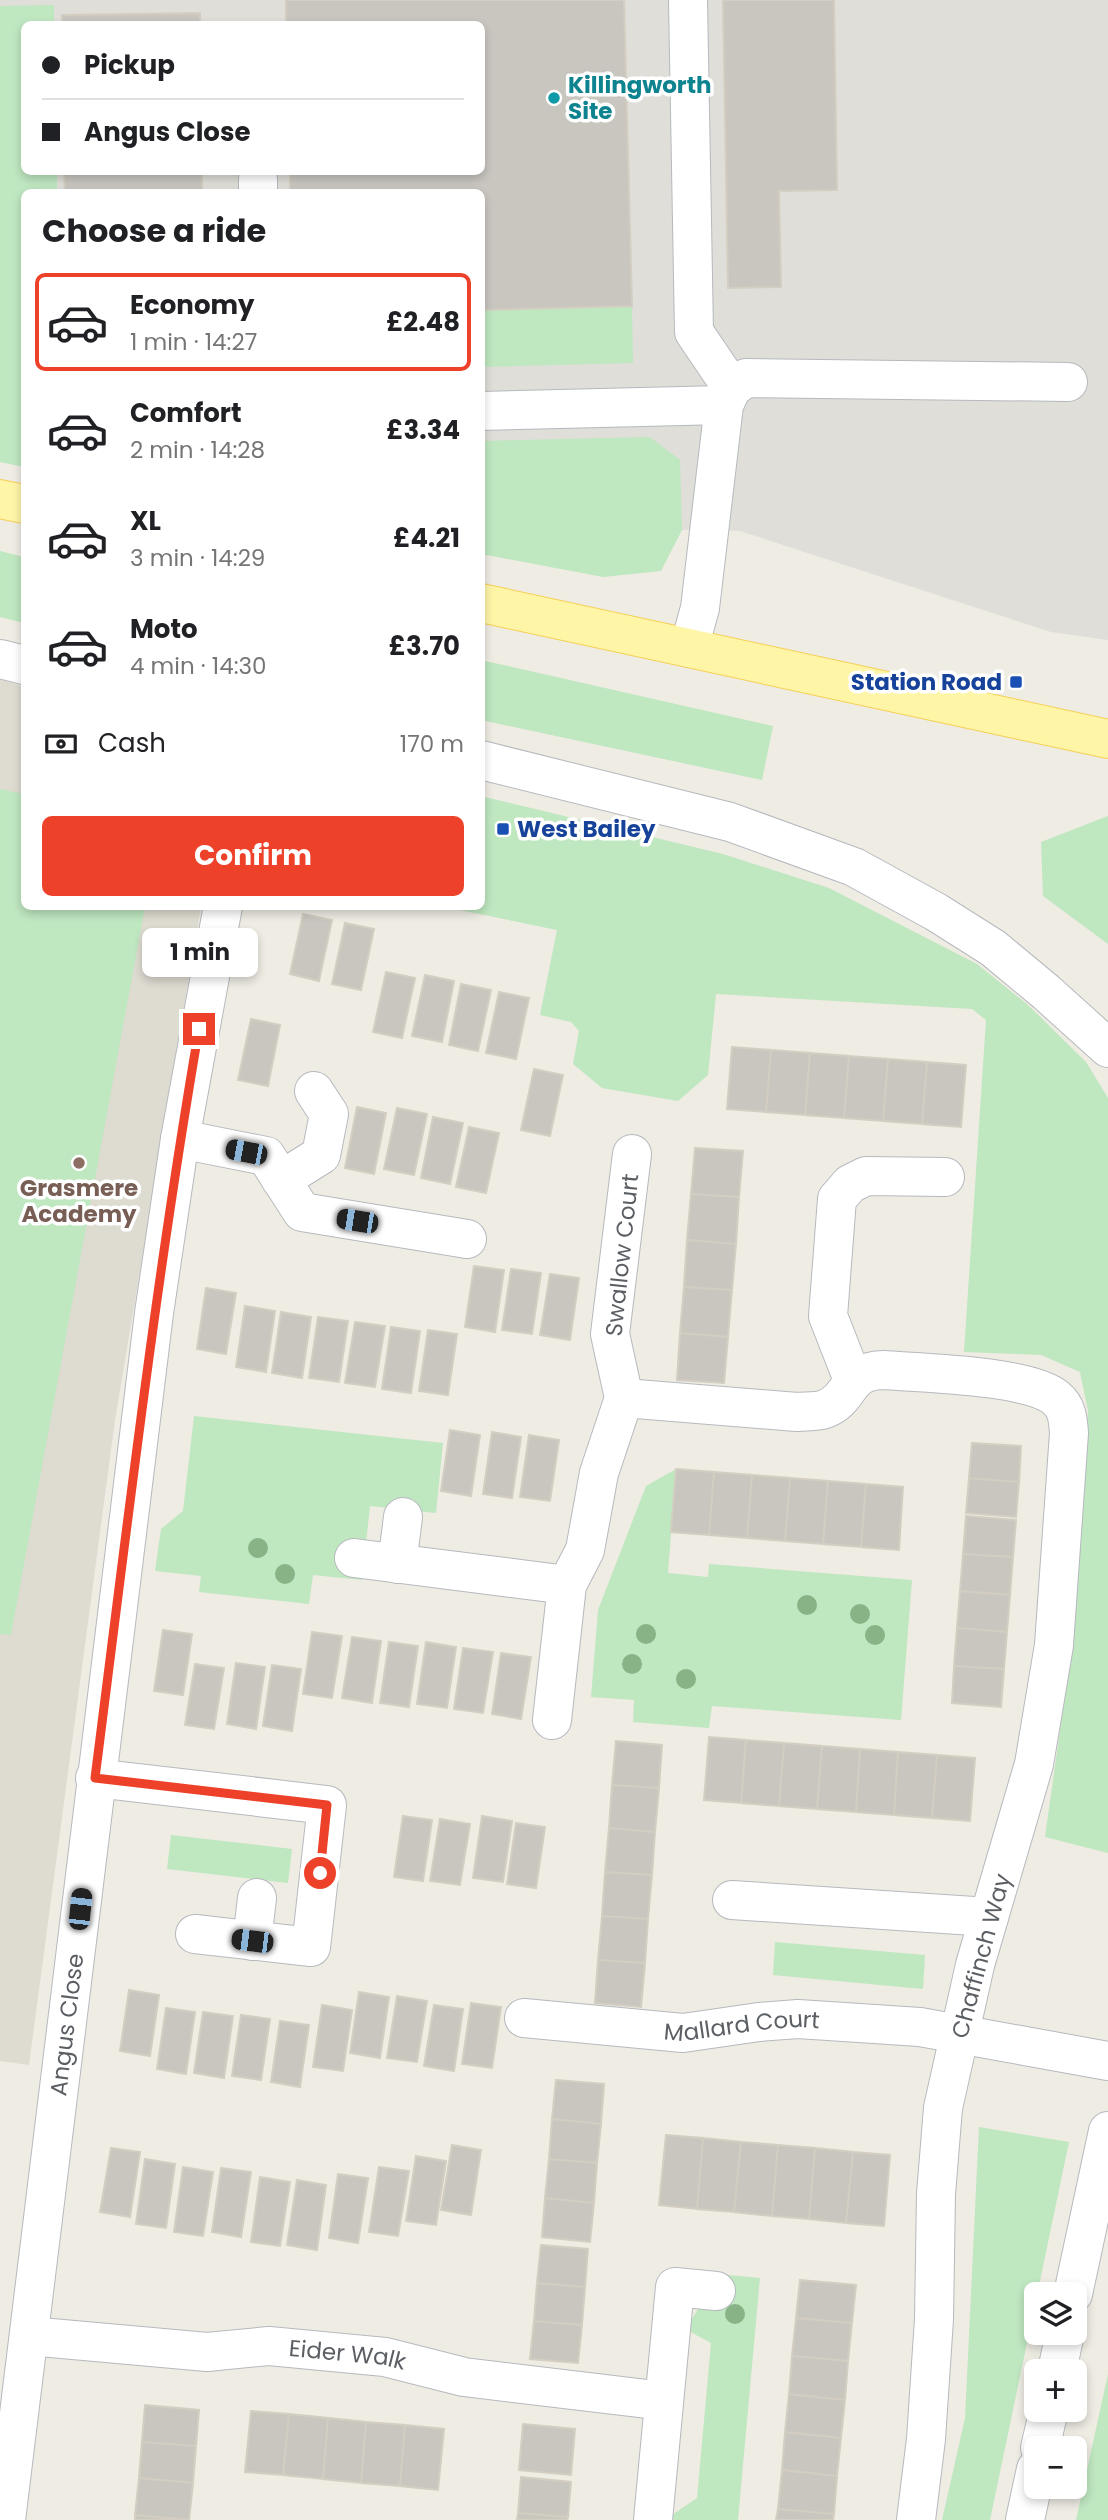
<!DOCTYPE html>
<html lang="en">
<head>
<meta charset="utf-8">
<style>
	body { margin:0; font-family:Poppins,sans-serif; background:#f6f6f6; color:#202124; height:100vh; display:flex; flex-direction:column; font-size:26px; white-space:nowrap }
	* { box-sizing:border-box; margin:0 }
	p { font-size:23px; color:#757577 }
	.icon { flex:none; width:38px; height:38px; fill:none; stroke:currentColor; stroke-width:2; stroke-linecap:round; stroke-linejoin:round }
	.map { position:relative; flex:1; overflow:hidden }
	.drawer { position:absolute; left:21px; top:189px; width:464px; height:721px; display:flex; flex-direction:column; background:#fff; border-radius:10px; box-shadow:0 4px 10px #0003 }
	.drawer>* { flex:none }
	.top-card { position:absolute; left:21px; top:21px; width:464px; height:154px; border-radius:10px; box-shadow:0 4px 10px #0003; display:grid; align-content:center; height:154px; padding:0 21px; background:#fff }
	.buttons { position:absolute; left:1024px; top:2282px; display:grid; gap:14px }
	.buttons a { display:grid; place-items:center; width:63px; height:63px; border-radius:10px; background:#fff; box-shadow:0 4px 10px #0003; font-size:35px }
	.end { position:absolute; width:32px; height:32px; margin:-16px; border:9px solid #ee412a; background:#fff; box-shadow:0 0 0 4px #fff }
	.from { border-radius:50% }
	.bubble { position:absolute; height:49px; border-radius:10px; background:#fff; box-shadow:0 4px 10px #0003; font-size:23px; font-weight:700; line-height:49px; text-align:center }
	.car { position:absolute; width:21px; height:42px; margin:-21px -10px; border-radius:9px; box-shadow:0 0 5px 2px #0007; background:linear-gradient(#222 24%,#8ab4d8 0 40%,#222 0 76%,#8ab4d8 0 86%,#222 0) }
	.top-card b { display:flex; align-items:center; gap:24px; height:66px; font-size:26px }
	.top-card b+b { border-top:2px solid #e0e0e0 }
	.top-card i { width:18px; height:18px; background:#202124 }
	ul { padding:0; list-style:none }
	li { display:flex; align-items:center; gap:21px; height:98px; margin:0 14px 10px; padding:0 7px; border:4px solid transparent; border-radius:10px }
	li div { flex:1 }
	li b { display:block; font-size:26px }
	li em { font-style:normal; font-weight:700 }
	li.selected { border-color:#ee412a }
	li>.icon { width:63px; height:63px; stroke-width:1.5 }
	h2 { padding:0 21px; font-size:32px; line-height:84px }
	.pay { display:flex; align-items:center; gap:18px; height:77px; padding:0 21px; font-size:26px }
	.pay p { margin-inline-start:auto }
	.action { display:flex; gap:14px; margin-top:auto; padding:14px 21px }
	.action a { flex:1; height:80px; border-radius:10px; background:#ee412a; color:#fff; font-size:28px; font-weight:700; line-height:80px; text-align:center }
	.map>svg:first-child { display:block }
</style>
</head>
<body>
<div class="map">
<svg width="1108" height="2520" viewBox="0 0 1108 2520">
	<rect width="100%" height="100%" fill="#eeece3"/>
	<!-- industrial -->
	<path fill="#dfded8" fill-rule="evenodd" d="M0,0h1108v640l-57,-8 -311,-101 -58,-1 -201,-30v-308h-457l-24,235zM24,24h457v148h-457z"/>
	<!-- education -->
	<path fill="#dedbd1" d="M0,679l24,8v219l177,1 -86,513 -86,645 -29,-4z"/>
	<!-- green -->
	<path fill="#bfe7c0" d="M54,5v19h-30v148h33v20h-33v275l-24,-5v-456z
		M632,306l1,57 -152,4v-57z
		M650,437l30,23 2,70 -21,41 -58,6 -122,-23v-113z
		M0,551l24,6v66l-24,-6z
		M481,660l292,66 -11,54 -281,-60z
		M0,789l24,5v112l121,1 -134,728 -11,-1z
		M481,796l242,58 106,34 148,76 51,41 58,57 22,36v755l-63,-16 25,-178 18,-248 -8,-39 -39,-17 -77,-3 22,-332 -14,-11 -256,-15 -8,81 -30,26 -76,-13 -29,-24 6,-33 -8,-9 -31,-7 17,-85 -112,-23 36,-1z
		M1108,816v128l-65,-48 -2,-54z
		M194,1416l249,27 -7,70 -66,-7 -8,74 -49,-5 -4,29 -110,-12 2,-16 -46,-5 6,-42 22,-18z
		M676,1469l-8,104 40,4 1,-13 203,16 -11,140 -189,-14 -3,22 -76,-6 1,-22 -43,-3 7,-87 48,-124z
		M171,1835l121,14 -4,34 -121,-14z
		M775,1942l150,13 -2,34 -150,-14z
		M979,2127l90,15 -79,378h-48l23,-102z
		M728,2275l32,3 -22,242h-64l-2,-5 25,-17 14,-155 -26,-14 16,-24 24,-2z
		M1108,2374v146h-32z"/>
	<!-- building -->
	<path fill="#c9c6c0" stroke="#d3cec1" stroke-width="2" d="M286,0h338l8,306 -151,4v-118h-191v-20h191v-148h-195z
		M723,0h111l3,190 -58,1 2,96 -53,1z
		M200,13v11h-138v-9z
		M64,172h138v20h-137z
		M303,914l29,6 -13,61 -29,-7z
		M345,923l29,6 -13,61 -29,-6z
		M386,972l29,6 -13,60 -29,-6z
		M425,975l29,6 -12,61 -30,-6z
		M461,984l30,6 -13,61 -29,-6z
		M499,992l30,6 -13,61 -30,-6z
		M251,1019l29,6 -12,61 -30,-6z
		M732,1047l39,3 -5,62 -39,-3z
		M771,1050l39,3 -5,62 -39,-3z
		M810,1053l39,3 -5,62 -39,-3z
		M849,1056l39,3 -5,62 -39,-3z
		M888,1059l39,3 -5,62 -39,-3z
		M927,1062l39,3 -5,62 -39,-3z
		M534,1069l29,6 -13,61 -29,-6z
		M357,1107l29,6 -12,61 -29,-6z
		M397,1108l30,6 -13,61 -30,-6z
		M433,1117l30,6 -13,61 -29,-6z
		M469,1127l30,6 -13,60 -30,-6z
		M695,1148l48,3 -4,46 -48,-3z
		M691,1194l48,3 -3,47 -49,-4z
		M687,1240l49,4 -4,46 -48,-3z
		M474,1266l30,4 -9,62 -30,-5z
		M511,1269l30,4 -9,61 -30,-4z
		M550,1274l29,4 -9,62 -30,-5z
		M684,1287l48,3 -4,47 -48,-4z
		M206,1288l30,5 -10,61 -29,-5z
		M245,1306l30,5 -9,61 -30,-5z
		M281,1312l30,5 -9,61 -30,-5z
		M318,1317l30,4 -9,61 -30,-4z
		M355,1322l30,4 -10,61 -30,-4z
		M391,1327l29,4 -9,62 -29,-4z
		M428,1330l29,4 -9,61 -29,-4z
		M680,1333l48,4 -4,46 -47,-3z
		M450,1430l30,5 -9,61 -30,-5z
		M492,1432l29,5 -9,61 -29,-4z
		M529,1435l30,5 -9,61 -30,-4z
		M972,1443l49,3 -2,36 -50,-4z
		M676,1469l38,3 -5,63 -38,-3z
		M714,1472l38,3 -5,63 -38,-3z
		M752,1475l38,3 -5,63 -38,-3z
		M790,1478l38,3 -5,63 -38,-3z
		M969,1478l50,4 -3,35 -50,-4z
		M828,1481l38,3 -5,63 -38,-3z
		M866,1484l37,3 -4,63 -38,-3z
		M966,1516l50,4 -3,37 -50,-3z
		M963,1554l50,3 -3,38 -50,-4z
		M960,1591l50,4 -3,37 -50,-4z
		M957,1628l50,4 -3,37 -50,-3z
		M163,1630l29,4 -9,61 -29,-4z
		M312,1632l30,4 -10,62 -29,-4z
		M352,1637l29,4 -9,62 -30,-5z
		M389,1642l29,4 -9,61 -29,-4z
		M426,1642l30,5 -9,61 -30,-4z
		M463,1648l30,4 -10,61 -29,-4z
		M501,1653l30,4 -10,62 -29,-5z
		M236,1663l29,4 -9,62 -29,-5z
		M195,1664l29,4 -10,61 -29,-4z
		M272,1665l29,4 -9,62 -29,-5z
		M954,1666l50,3 -3,38 -49,-4z
		M709,1737l37,3 -5,63 -37,-3z
		M746,1740l38,3 -5,63 -38,-3z
		M616,1741l46,4 -3,43 -47,-3z
		M784,1743l38,3 -5,63 -38,-3z
		M822,1746l38,3 -4,63 -39,-3z
		M860,1749l38,3 -4,63 -38,-3z
		M898,1752l39,3 -5,63 -38,-3z
		M937,1755l38,3 -5,63 -38,-3z
		M612,1785l47,3 -4,44 -46,-4z
		M403,1816l29,4 -9,61 -29,-4z
		M482,1816l30,5 -9,61 -30,-4z
		M440,1819l30,5 -10,61 -30,-4z
		M516,1823l29,4 -9,61 -29,-4z
		M609,1828l46,4 -3,43 -47,-3z
		M605,1872l47,3 -4,44 -46,-3z
		M602,1916l46,3 -3,44 -47,-3z
		M598,1960l47,3 -4,44 -46,-4z
		M129,1990l30,5 -9,61 -30,-5z
		M359,1992l30,5 -9,61 -30,-5z
		M397,1996l30,5 -10,61 -30,-4z
		M471,2003l30,4 -9,61 -30,-4z
		M322,2005l30,5 -9,61 -30,-4z
		M434,2005l29,4 -9,62 -30,-5z
		M166,2008l29,4 -9,62 -29,-5z
		M203,2012l30,4 -9,62 -30,-5z
		M241,2015l29,4 -9,61 -29,-4z
		M280,2021l29,4 -9,62 -29,-5z
		M556,2080l48,4 -3,40 -49,-5z
		M552,2119l49,5 -4,39 -48,-4z
		M666,2135l37,3 -6,71 -38,-4z
		M703,2138l38,4 -7,70 -37,-3z
		M741,2142l37,3 -6,71 -38,-4z
		M452,2145l29,5 -10,65 -30,-5z
		M778,2145l37,3 -6,71 -37,-3z
		M111,2148l29,4 -10,65 -30,-5z
		M815,2148l38,4 -7,71 -37,-4z
		M853,2152l37,3 -6,71 -38,-3z
		M416,2156l30,5 -10,64 -30,-4z
		M145,2159l30,5 -9,64 -30,-4z
		M549,2159l48,4 -3,40 -49,-5z
		M183,2167l30,5 -10,64 -29,-4z
		M379,2167l30,4 -11,65 -29,-4z
		M221,2168l30,4 -10,65 -29,-5z
		M338,2174l30,4 -10,65 -29,-5z
		M260,2177l30,5 -10,64 -29,-4z
		M297,2180l29,5 -9,65 -30,-5z
		M545,2198l49,5 -4,39 -48,-5z
		M541,2245l47,4 -3,38 -48,-4z
		M800,2280l56,5 -4,38 -56,-5z
		M537,2283l48,4 -3,38 -48,-4z
		M796,2318l56,5 -4,38 -56,-5z
		M534,2321l48,4 -4,38 -48,-4z
		M792,2356l56,5 -3,39 -56,-6z
		M789,2394l56,6 -4,38 -56,-6z
		M145,2405l54,5 -3,36 -54,-4z
		M251,2411l38,3 -6,61 -38,-3z
		M289,2414l39,4 -5,61 -40,-4z
		M328,2418l38,4 -5,61 -38,-4z
		M366,2422l39,3 -5,61 -39,-3z
		M523,2424l52,5 -4,46 -52,-5z
		M405,2425l39,4 -6,61 -38,-4z
		M785,2432l56,6 -4,38 -55,-6z
		M142,2442l54,4 -3,37 -54,-5z
		M782,2470l55,6 -3,38 -56,-5z
		M521,2477l50,5 -3,35 -50,-4z
		M139,2478l54,5 -4,37 -54,-5z
		M778,2509l56,5 -1,6h-57z
		M518,2513l50,4 -1,3h-50z
		M135,2515l52,5h-52z"/>
	<g fill="none" stroke-linecap="round" stroke-linejoin="round">
		<defs>
			<g id="minor">
				<path d="M688,0l6,332 38,56"/>
				<path d="M258,179v13"/>
				<path d="M481,411l243,-6"/>
				<path d="M689,648l11,-40 24,-203 8,-17 14,-10 322,4"/>
				<path d="M0,659l24,6"/>
				<path d="M481,760l249,62 124,45 82,45 57,36 53,44 62,56"/>
				<path d="M180,1139l86,17 36,56 165,27"/>
				<path d="M281,1180l40,-25 8,-41 -15,-23"/>
				<path d="M853,1380l-25,-64 9,-117 13,-15 16,-8 79,1"/>
				<path d="M624,1398l173,14c9,-1 20,0 28,-3 28,-11 20,-38 58,-39 39,3 145,5 173,28 11,9 12,21 13,35l-15,212 -20,119 -59,201 -32,143 -7,86 -2,125 -8,120 -10,81"/>
				<path d="M354,1558l213,27"/>
				<path d="M397,1564l6,-47"/>
				<path d="M552,1720l15,-135 18,-35 14,-77 25,-75 -14,-64 22,-180"/>
				<path d="M95,1778l232,27 -16,142 -116,-13"/>
				<path d="M732,1900l257,17"/>
				<path d="M252,1941l5,-43"/>
				<path id="s1" d="M524,2018l159,15 76,-11 39,-3 122,8 188,34"/>
				<path d="M1073,2294l35,-163"/>
				<path id="s2" d="M29,2336l178,16 62,-6 116,11 79,20 200,24"/>
				<path d="M1057,2371l8,-38"/>
				<path d="M1040,2448l9,-38"/>
				<path id="s3" d="M6,2520l148,-1207 26,-174 43,-233"/>
				<path d="M653,2520l22,-233 41,4"/>
				<path d="M1025,2520l11,-51"/>
			</g>
			<path id="major" d="M0,499l24,5
				M481,603l627,136"/>
		</defs>
		<!-- minor casing -->
		<use href="#minor" stroke="#b6b9be" stroke-width="40"/>
		<!-- major casing -->
		<use href="#major" stroke="#f5cf55" stroke-width="40"/>
		<!-- minor -->
		<use href="#minor" stroke="#fff" stroke-width="38"/>
		<!-- major -->
		<use href="#major" stroke="#fff5a7" stroke-width="38"/>
	</g>
	<!-- trees -->
	<g fill="#87b386">
		<circle cx="258" cy="1548" r="10"/>
		<circle cx="285" cy="1574" r="10"/>
		<circle cx="807" cy="1605" r="10"/>
		<circle cx="860" cy="1614" r="10"/>
		<circle cx="646" cy="1634" r="10"/>
		<circle cx="875" cy="1635" r="10"/>
		<circle cx="632" cy="1664" r="10"/>
		<circle cx="686" cy="1679" r="10"/>
		<circle cx="735" cy="2314" r="10"/>
	</g>
	<g fill="none" stroke-linecap="round" stroke-linejoin="round">
		<!-- route -->
		<path stroke="#ee412a" stroke-width="9" d="M199,1029c-43,249 -72,499 -104,749l232,27 -7,68"/>
	</g>
	<!-- markers -->
	<circle fill="#0f9aa8" stroke="#fff" stroke-width="2.5" cx="554" cy="98" r="7"/>
	<g fill="#1a4fb4" stroke="#fff" stroke-width="2.5">
		<rect x="1009" y="675" width="14" height="14" rx="3.5"/>
		<rect x="496" y="822" width="14" height="14" rx="3.5"/>
	</g>
	<circle fill="#8d6e63" stroke="#fff" stroke-width="2.5" cx="79" cy="1163" r="7"/>
	<g text-anchor="middle" stroke-width="7" stroke-linejoin="round" paint-order="stroke">
		<!-- culture labels -->
		<g font-size="23" font-weight="bold" fill="#0d838f" stroke="#fff" text-anchor="start">
			<text x="568" y="93">Killingworth<tspan x="568" dy="26">Site</tspan></text>
		</g>
		<!-- transit labels -->
		<g font-size="23" font-weight="bold" fill="#164399" stroke="#fff" text-anchor="end">
			<text x="1002" y="690">Station Road</text>
			<text x="517" y="837" text-anchor="start">West Bailey</text>
		</g>
		<!-- education labels -->
		<g font-size="23" font-weight="bold" fill="#785e54" stroke="#fff">
			<text x="79" y="1196">Grasmere<tspan x="79" dy="26">Academy</tspan></text>
		</g>
		<!-- street labels -->
		<g font-size="23" fill="#5b5f64" stroke="#fff">
			<text transform="translate(622 1255) rotate(-84)" y="8">Swallow Court</text>
			<text transform="translate(981 1956) rotate(-75)" y="8">Chaffinch Way</text>
			<text dy="8" stroke="none"><textPath href="#s3" startOffset="499">Angus Close</textPath></text>
			<text dy="8" stroke="none"><textPath href="#s1" startOffset="219">Mallard Court</textPath></text>
			<text dy="8" stroke="none"><textPath href="#s2" startOffset="320">Eider Walk</textPath></text>
		</g>
	</g>
</svg>
<div class="buttons">
<a><svg class="icon" aria-label="layers" viewBox="0 0 24 24"><path d="M12 4l9 5-9 5-9-5zM3 14l9 5 9-5"/></svg></a>
<a>+</a>
<a>−</a>
</div>
<i class="end from" style="left:320px;top:1873px"></i>
<i class="end" style="left:199px;top:1029px"></i>
<div class="bubble" style="left:142px;top:928px;width:116px">1 min</div>
<i class="car" style="left:246px;top:1152px;rotate:281deg"></i>
<i class="car" style="left:357px;top:1221px;rotate:279deg"></i>
<i class="car" style="left:80px;top:1909px;rotate:6deg"></i>
<i class="car" style="left:252px;top:1941px;rotate:277deg"></i>
<div class="top-card">
<b><i class="from"></i>Pickup</b>
<b><i></i>Angus Close</b>
</div>
<section class="drawer">
<h2>Choose a ride</h2>
<ul>
<li class="selected"><svg class="icon" aria-label="car" viewBox="0 0 24 24"><path d="M5 17H2v-5l4-1 3-4h7l3 4 3 1v5h-3M9 17h6M6 11h13"/><circle cx="7" cy="17" r="2"/><circle cx="17" cy="17" r="2"/></svg><div><b>Economy</b><p>1 min · 14:27</p></div><em>£2.48</em></li>
<li><svg class="icon" aria-label="car" viewBox="0 0 24 24"><path d="M5 17H2v-5l4-1 3-4h7l3 4 3 1v5h-3M9 17h6M6 11h13"/><circle cx="7" cy="17" r="2"/><circle cx="17" cy="17" r="2"/></svg><div><b>Comfort</b><p>2 min · 14:28</p></div><em>£3.34</em></li>
<li><svg class="icon" aria-label="car" viewBox="0 0 24 24"><path d="M5 17H2v-5l4-1 3-4h7l3 4 3 1v5h-3M9 17h6M6 11h13"/><circle cx="7" cy="17" r="2"/><circle cx="17" cy="17" r="2"/></svg><div><b>XL</b><p>3 min · 14:29</p></div><em>£4.21</em></li>
<li><svg class="icon" aria-label="car" viewBox="0 0 24 24"><path d="M5 17H2v-5l4-1 3-4h7l3 4 3 1v5h-3M9 17h6M6 11h13"/><circle cx="7" cy="17" r="2"/><circle cx="17" cy="17" r="2"/></svg><div><b>Moto</b><p>4 min · 14:30</p></div><em>£3.70</em></li>
</ul>
<div class="pay"><svg class="icon" aria-label="cash" viewBox="0 0 24 24"><path d="M3 7h18v10H3z"/><circle cx="12" cy="12" r="2"/></svg>Cash<p>170 m</p></div>
<div class="action"><a>Confirm</a></div>
</section>
</div>
</body>
</html>
